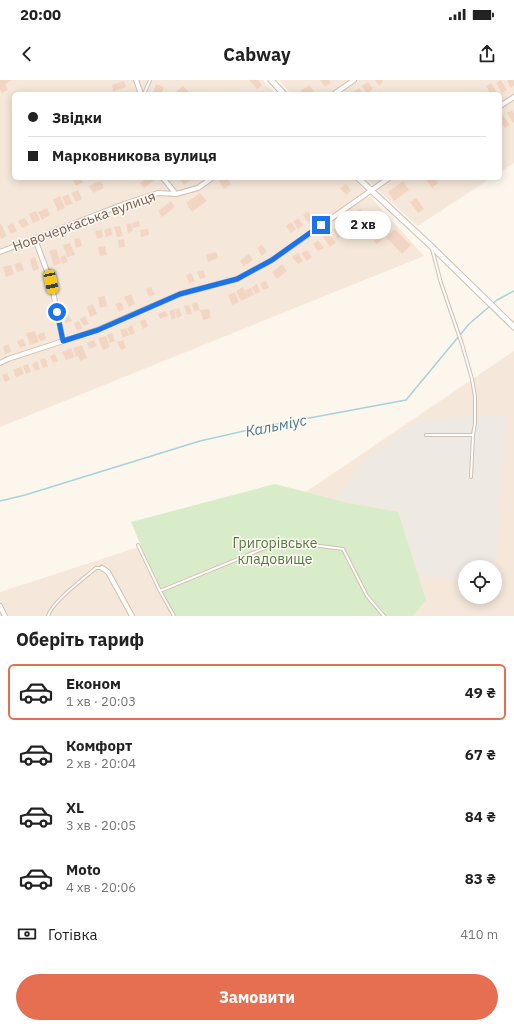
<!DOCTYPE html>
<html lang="uk">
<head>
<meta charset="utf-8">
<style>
	body { margin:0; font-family:"IBM Plex Sans",sans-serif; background:#f2f2f2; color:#222; height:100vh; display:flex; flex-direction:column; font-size:15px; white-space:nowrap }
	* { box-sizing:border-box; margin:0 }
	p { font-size:13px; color:#767676 }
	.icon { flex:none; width:22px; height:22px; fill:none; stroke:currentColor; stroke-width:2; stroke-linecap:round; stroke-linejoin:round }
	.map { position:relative; height:536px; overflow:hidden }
	.drawer { display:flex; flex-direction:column; background:#fff; flex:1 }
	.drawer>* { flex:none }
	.guide { position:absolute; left:12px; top:12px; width:490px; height:88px; border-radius:6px; box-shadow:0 2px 10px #0003; display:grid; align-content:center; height:88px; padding:0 16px; background:#fff }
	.tools { position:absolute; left:458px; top:480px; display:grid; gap:8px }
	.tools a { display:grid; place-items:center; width:44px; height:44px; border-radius:50%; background:#fff; box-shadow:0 2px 10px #0003; font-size:20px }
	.end { position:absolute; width:18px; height:18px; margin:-9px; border:5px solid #1a73e8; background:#fff; box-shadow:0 0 0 2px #fff }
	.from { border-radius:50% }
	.bubble { position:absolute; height:28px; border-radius:14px; background:#fff; box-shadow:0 2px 10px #0003; font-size:13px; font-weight:700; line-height:28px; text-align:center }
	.car { position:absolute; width:12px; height:24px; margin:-12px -6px; border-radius:5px; box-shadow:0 0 3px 1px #0007; background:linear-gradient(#f5c518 24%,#345 0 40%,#f5c518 0 76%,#345 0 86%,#f5c518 0) }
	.guide b { display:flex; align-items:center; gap:14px; height:38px; font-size:15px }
	.guide b+b { border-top:1px solid #e0e0e0 }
	.guide i { width:10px; height:10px; background:#222 }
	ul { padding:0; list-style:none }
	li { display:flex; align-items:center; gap:12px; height:56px; margin:0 8px 6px; padding:0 8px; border:2px solid transparent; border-radius:6px }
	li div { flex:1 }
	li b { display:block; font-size:15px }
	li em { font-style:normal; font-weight:700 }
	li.active { border-color:#e76f51 }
	li>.icon { width:36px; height:36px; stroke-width:1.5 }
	h2 { padding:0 16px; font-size:18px; line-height:48px }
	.pay { display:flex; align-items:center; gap:10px; height:44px; padding:0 16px; font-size:15px }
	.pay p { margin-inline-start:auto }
	.button { display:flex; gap:8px; margin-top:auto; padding:8px 16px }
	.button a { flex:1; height:46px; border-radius:24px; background:#e76f51; color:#fff; font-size:16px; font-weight:700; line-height:46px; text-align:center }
	.status { display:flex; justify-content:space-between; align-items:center; height:28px; padding:0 20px; background:#fff; direction:ltr }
	.status svg { height:11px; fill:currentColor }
	header { display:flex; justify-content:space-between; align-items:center; height:52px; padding:0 16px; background:#fff; font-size:18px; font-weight:700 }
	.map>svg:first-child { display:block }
</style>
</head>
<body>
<div class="status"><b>20:00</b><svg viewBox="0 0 49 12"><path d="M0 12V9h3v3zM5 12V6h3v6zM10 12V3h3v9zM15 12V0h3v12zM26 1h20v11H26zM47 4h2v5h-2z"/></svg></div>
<header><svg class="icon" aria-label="back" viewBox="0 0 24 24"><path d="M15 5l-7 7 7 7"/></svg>Cabway<svg class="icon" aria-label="share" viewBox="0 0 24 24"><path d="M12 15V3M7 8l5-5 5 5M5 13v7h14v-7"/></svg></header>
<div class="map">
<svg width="514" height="536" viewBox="0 0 514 536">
	<rect width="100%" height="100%" fill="#fdf6ec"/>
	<!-- residential -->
	<path fill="#f5e8da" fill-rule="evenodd" d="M0,0h263l13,14h-262v84h339l71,78 -424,171z
		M279,0h235v83l-14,9v-78h-209z
		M364,98h127l-73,48z
		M514,271v265h-514v-24l304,-99zM465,487h30v30h-30z"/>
	<!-- industrial -->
	<path fill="#efe9e4" d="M506,335l-10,149 -5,3h-26v14l-46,-6 -21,-64 -64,-13 38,-45 48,-34z"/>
	<!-- green -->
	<path fill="#d8ecc9" d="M275,404l69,18 54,10 28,88 -13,16h-239l-14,-25 -29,-69z"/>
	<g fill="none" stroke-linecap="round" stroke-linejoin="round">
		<!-- stream -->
		<path stroke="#a5d3da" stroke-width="1.5" d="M0,421l25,-6 175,-54 61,-14 145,-27 63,-76 28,-24 17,-9"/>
	</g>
	<!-- building -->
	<path fill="#f3d5c3" d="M0,0h12l-7,4 3,6 -6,3 -2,-3z
		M249,0h9l4,5 -5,4z
		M320,0h9l2,3 -6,4z
		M375,0h7l1,2 -4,4z
		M501,0l6,10 -5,3 -6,-10z
		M509,0h4l1,1v4l-3,3 -4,-7z
		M124,1l2,6 -13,4 -1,-6z
		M368,2l5,7 -6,5 -5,-8z
		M491,3l6,10 -2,1h-4l-5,-8z
		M156,4l8,3 -3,7 -8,-1z
		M309,5l7,9h-17l-1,-1z
		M183,6l6,6 -3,2h-8l-2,-2z
		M359,8l3,4 -3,2h-6l-1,-1z
		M512,30l2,3v9l-1,1 -6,-10z
		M503,35l7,10 -5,3 -5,-7v-3z
		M78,98h3l2,4 -7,4 -3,-6z
		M147,98h7l1,2 -11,8 -4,-5z
		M179,98h11l1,2 -7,5z
		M224,98h3l4,6 -7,5 -5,-8z
		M425,98h9l4,5 -6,5z
		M101,101l3,7 -11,5 -4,-7z
		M403,101l6,9 -15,11 -6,-9z
		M346,104l5,7 -5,4 -6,-7z
		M78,110l4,9 -6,3 -5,-9z
		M200,113l7,8 -15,11 -6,-9z
		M68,114l5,10 -7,2 -4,-9z
		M60,116l5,12 -7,3 -5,-11z
		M416,118l8,11 -6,4 -8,-11z
		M171,121l4,6 -13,10 -4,-6z
		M47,128l3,7 -8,5 -4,-8z
		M360,129l6,7 -6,4 -5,-8z
		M36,131l4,9 -7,3 -4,-9z
		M308,131l5,8 -5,3 -5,-7z
		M25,138l4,7 -7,3 -4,-7z
		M298,138l5,7 -5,4 -5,-7z
		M139,141l1,5 -7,2 -1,-5z
		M345,141l6,8 -5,3 -6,-7z
		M291,142l5,7 -5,4 -5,-7z
		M13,143l4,8 -6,3 -4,-8z
		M131,143l2,8 -5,2 -2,-9z
		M0,144h1l6,12 -6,3 -1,-3z
		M120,146l3,10 -6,1 -3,-10z
		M338,147l5,7 -5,4 -5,-8z
		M111,148l1,7 -6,2 -2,-7z
		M148,149l1,6 -8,2 -1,-7z
		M385,149l4,4 -12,11 -3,-3z
		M395,149l16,16 -9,9 -16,-17z
		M102,150l1,7 -6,2 -2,-8z
		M328,153l8,10 -6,4 -7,-10z
		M80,158l2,8 -6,2 -2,-9z
		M124,159l1,8 -6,1 -1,-8z
		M318,160l6,8 -6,3 -5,-7z
		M70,163l5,12 -8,2 -4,-12z
		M262,165l5,7 -5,4 -5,-8z
		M105,166l2,9 -7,1 -2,-9z
		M56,169l5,14 -7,3 -5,-15z
		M307,170l5,7 -5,4 -6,-8z
		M216,172l2,6 -10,4 -2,-7z
		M298,173l5,8 -5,3 -6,-7z
		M249,174l4,6 -9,6 -4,-5z
		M65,175l3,7 -6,2 -2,-7z
		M35,177l4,12 -6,2 -3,-12z
		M21,182l3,8 -7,2 -3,-8z
		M282,184l5,7 -10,8 -5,-7z
		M11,185l3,9 -8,3 -3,-10z
		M203,190l3,7 -6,2 -3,-7z
		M191,193l4,8 -6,2 -3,-8z
		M266,201l3,7 -6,2 -3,-7z
		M257,204l3,8 -5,2 -3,-7z
		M151,207l4,7 -6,3 -3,-8z
		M243,207l5,11 -7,3 -5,-10z
		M251,208l3,7 -6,2 -3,-7z
		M235,212l4,10 -7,3 -4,-10z
		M131,214l4,10 -6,3 -5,-10z
		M105,216l2,10 -7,2 -2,-11z
		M121,222l3,7 -5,3 -4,-8z
		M197,222l3,8 -6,1 -2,-7z
		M93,224l4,10 -7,3 -3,-10z
		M189,225l3,9 -5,1 -3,-9z
		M179,228l3,8 -5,2 -2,-9z
		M174,229l2,9 -4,1 -3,-8z
		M209,229l2,9 -8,2 -3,-10z
		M165,231l3,5 -8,3 -2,-5z
		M68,234l4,7 -6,2 -3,-7z
		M85,236l4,8 -5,2 -4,-7z
		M145,239l3,7 -5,3 -3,-8z
		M79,241l3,7 -5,3 -3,-8z
		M132,245l3,8 -5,2 -3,-7z
		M126,248l3,7 -6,3 -3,-8z
		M35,251l4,11 -9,3 -4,-12z
		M44,252l2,7 -6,2 -3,-6z
		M112,253l3,8 -5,2 -3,-8z
		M106,256l4,11 -7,3 -5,-12z
		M23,259l3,7 -6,2 -3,-7z
		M94,260l3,6 -8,3 -2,-6z
		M123,260l3,8 -5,2 -4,-8z
		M9,264l2,8 -6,2 -2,-8z
		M82,265l5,13 -7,3 -2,-5 -2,1 -3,-9z
		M71,268l4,9 -9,3 -4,-8z
		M55,274l3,7 -5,2 -3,-7z
		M45,278l3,8 -5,2 -3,-8z
		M37,281l3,8 -5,2 -3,-7z
		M28,284l3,8 -5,2 -3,-8z
		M21,287l3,7 -8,3 -3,-7z
		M7,293l3,7 -5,2 -3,-7z"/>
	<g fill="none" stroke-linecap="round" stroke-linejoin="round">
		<defs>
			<path id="service" d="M144,14l6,-14
				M432,169l9,34 21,61 10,35 3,18v26l-2,12 -2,42
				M426,355h47
				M138,465l22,46 14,25
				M160,511l122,-50 61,8 24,47 17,20
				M48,536c4,-14 35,-37 48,-48h6"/>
			<path id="minor" d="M136,0l5,14
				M334,14l20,-14
				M500,26l14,-9
				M163,98l13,16
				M35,159l16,43 12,59
				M0,172l124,-48 34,-11 18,1 22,-6 14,-10
				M0,283l8,-4 89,-29 83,-36 57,-15 35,-19 117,-82
				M102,488l6,4 24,44
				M0,526l5,10"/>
			<path id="tertiary" d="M271,0l13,14
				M358,98l73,68 83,81"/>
		</defs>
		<!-- service casing -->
		<use href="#service" stroke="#d1beb0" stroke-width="4"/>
		<!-- minor casing -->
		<use href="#minor" stroke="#d1beb0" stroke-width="6"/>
		<!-- tertiary casing -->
		<use href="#tertiary" stroke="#d1beb0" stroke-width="7"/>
		<!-- service -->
		<use href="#service" stroke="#fff" stroke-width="2"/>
		<!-- minor -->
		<use href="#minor" stroke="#fff" stroke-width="4"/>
		<!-- tertiary -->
		<use href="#tertiary" stroke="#fff" stroke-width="5"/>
	</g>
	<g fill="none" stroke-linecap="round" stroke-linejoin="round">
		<!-- route -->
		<path stroke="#1a73e8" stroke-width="5" d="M57,232l6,29 35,-11 82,-36 57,-15 35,-19 49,-35"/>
	</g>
	<g text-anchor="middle" stroke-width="3" stroke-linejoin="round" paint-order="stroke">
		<!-- street labels -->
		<g font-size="14" fill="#7a5c4d" stroke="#fffaf3">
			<text transform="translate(84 141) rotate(-20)" y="5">Новочеркаська вулиця</text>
		</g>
		<!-- park labels -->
		<g font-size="14" fill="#537a41" stroke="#fffaf3">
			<text x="275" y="468">Григорівське<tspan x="275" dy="16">кладовище</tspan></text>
		</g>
		<!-- water labels -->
		<g font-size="15" font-style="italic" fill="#437c86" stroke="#fffaf3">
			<text transform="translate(276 346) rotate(-11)" y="5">Кальміус</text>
		</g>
	</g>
</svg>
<div class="tools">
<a><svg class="icon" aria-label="locate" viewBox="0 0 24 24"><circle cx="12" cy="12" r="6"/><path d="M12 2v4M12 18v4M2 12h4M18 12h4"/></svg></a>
</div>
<i class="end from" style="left:57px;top:232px"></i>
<i class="end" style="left:321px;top:145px"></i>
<div class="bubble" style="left:335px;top:131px;width:56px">2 хв</div>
<i class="car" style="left:51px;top:202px;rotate:168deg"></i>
<div class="guide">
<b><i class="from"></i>Звідки</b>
<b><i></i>Марковникова вулиця</b>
</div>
</div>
<section class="drawer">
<h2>Оберіть тариф</h2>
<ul>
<li class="active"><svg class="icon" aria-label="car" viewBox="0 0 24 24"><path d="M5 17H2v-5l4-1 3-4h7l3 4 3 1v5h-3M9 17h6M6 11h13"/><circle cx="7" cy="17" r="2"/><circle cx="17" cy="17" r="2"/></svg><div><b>Економ</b><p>1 хв · 20:03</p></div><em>49 ₴</em></li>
<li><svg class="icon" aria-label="car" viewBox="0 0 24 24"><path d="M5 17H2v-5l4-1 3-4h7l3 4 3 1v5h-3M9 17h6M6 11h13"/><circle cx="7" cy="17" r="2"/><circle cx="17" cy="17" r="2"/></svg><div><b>Комфорт</b><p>2 хв · 20:04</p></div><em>67 ₴</em></li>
<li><svg class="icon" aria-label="car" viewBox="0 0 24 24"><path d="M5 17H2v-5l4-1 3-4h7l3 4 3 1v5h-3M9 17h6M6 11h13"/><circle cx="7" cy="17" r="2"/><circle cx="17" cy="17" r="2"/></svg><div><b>XL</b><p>3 хв · 20:05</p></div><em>84 ₴</em></li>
<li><svg class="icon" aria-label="car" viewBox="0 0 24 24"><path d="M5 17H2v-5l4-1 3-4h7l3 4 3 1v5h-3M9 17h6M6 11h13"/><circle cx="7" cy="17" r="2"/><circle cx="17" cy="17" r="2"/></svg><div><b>Moto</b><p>4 хв · 20:06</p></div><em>83 ₴</em></li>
</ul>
<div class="pay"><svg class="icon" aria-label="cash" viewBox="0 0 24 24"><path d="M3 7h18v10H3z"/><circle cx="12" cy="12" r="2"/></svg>Готівка<p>410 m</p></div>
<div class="button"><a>Замовити</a></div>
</section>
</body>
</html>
